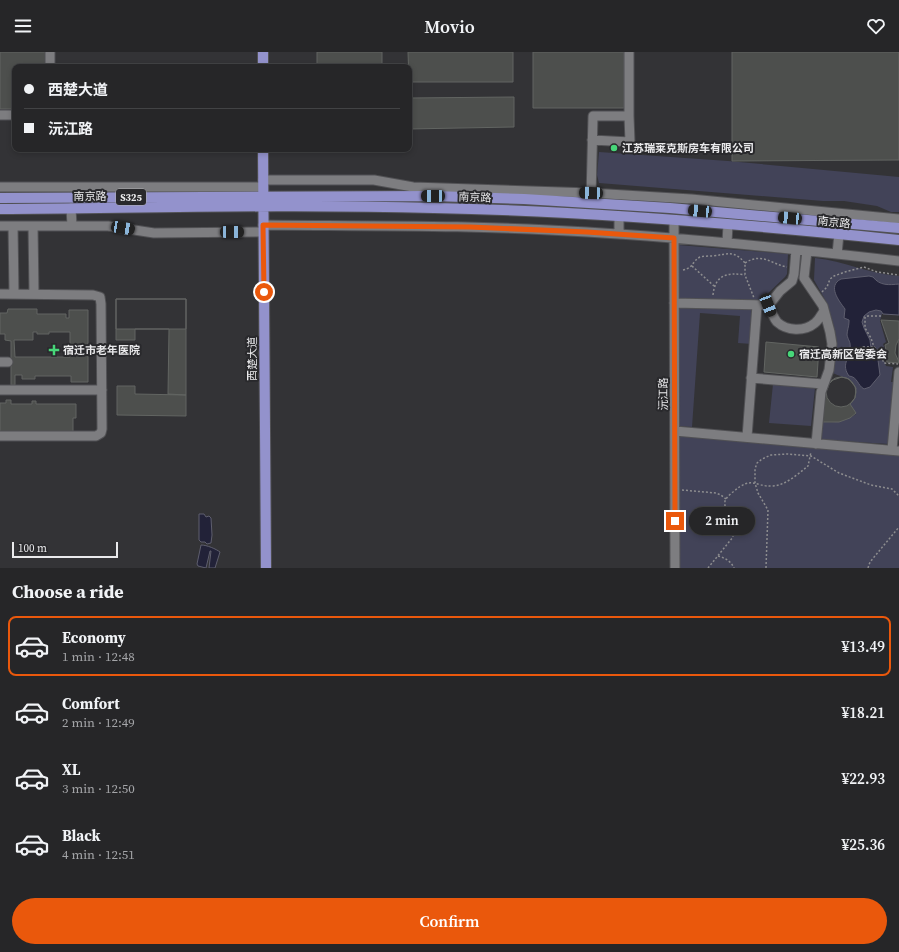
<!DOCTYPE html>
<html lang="en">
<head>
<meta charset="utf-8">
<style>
	body { margin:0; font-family:"Source Serif 4","Noto Sans SC",serif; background:#2e2e30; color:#f1f3f6; height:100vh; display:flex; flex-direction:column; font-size:15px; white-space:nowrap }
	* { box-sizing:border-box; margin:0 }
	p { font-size:13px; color:#a4a5a8 }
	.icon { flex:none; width:22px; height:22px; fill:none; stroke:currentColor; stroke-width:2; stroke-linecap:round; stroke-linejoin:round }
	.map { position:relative; height:516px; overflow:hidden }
	.details { display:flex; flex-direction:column; background:#262628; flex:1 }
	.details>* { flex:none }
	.guide { position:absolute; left:12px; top:12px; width:400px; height:88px; border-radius:8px; box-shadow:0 2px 6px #0003,0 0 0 1px #424345; display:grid; align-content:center; height:88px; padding:0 12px; background:#262628 }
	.scale { position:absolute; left:12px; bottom:10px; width:106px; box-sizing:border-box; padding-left:4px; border:2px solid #eaeaec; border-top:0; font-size:11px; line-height:14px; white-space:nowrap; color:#eaeaec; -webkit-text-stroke:3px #29292c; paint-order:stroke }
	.end { position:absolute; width:18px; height:18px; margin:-9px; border:5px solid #ea580c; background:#fff; box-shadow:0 0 0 2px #fff }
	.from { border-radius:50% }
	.bubble { position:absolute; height:28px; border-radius:14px; background:#262628; box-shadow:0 2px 6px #0003,0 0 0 1px #424345; font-size:13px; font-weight:600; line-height:28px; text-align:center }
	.car { position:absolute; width:12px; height:24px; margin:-12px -6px; border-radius:5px; box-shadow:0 0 3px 1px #0007; background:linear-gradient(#222 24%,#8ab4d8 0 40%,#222 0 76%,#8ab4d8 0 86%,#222 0) }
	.guide b { display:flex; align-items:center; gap:14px; height:38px; font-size:15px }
	.guide b+b { border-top:1px solid #424345 }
	.guide i { width:10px; height:10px; background:#f1f3f6 }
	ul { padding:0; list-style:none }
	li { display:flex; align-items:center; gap:12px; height:60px; margin:0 8px 6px; padding:0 4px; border:2px solid transparent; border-radius:8px }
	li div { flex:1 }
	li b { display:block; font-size:15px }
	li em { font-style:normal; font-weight:600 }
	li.current { border-color:#ea580c }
	li>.icon { width:36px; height:36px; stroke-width:1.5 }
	h2 { padding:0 12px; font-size:18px; line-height:48px }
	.button { display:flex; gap:8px; margin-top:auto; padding:8px 12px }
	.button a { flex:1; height:46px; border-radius:24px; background:#ea580c; color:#fff; font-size:16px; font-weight:600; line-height:46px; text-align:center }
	header { display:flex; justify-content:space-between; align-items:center; height:52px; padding:0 12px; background:#262628; font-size:18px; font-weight:600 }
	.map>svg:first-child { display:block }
</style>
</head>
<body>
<header><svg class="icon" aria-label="menu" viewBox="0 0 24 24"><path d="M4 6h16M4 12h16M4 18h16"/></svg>Movio<svg class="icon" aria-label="heart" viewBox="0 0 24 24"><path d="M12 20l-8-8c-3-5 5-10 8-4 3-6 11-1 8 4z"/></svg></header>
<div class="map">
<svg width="899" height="516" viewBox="0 0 899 516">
	<rect width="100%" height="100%" fill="#333336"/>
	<!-- green -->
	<path fill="#424358" d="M599,100l129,9 171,16v35h-8l-14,-6 -33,-5h-21l-224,-18 -2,-8z
		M678,193l110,9 -1,20 -2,3 -25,24 -84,-2z
		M815,206c29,3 55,16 84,18v39l-17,-1 -2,7 6,21 -3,2 2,6 -4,2 5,14 7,1 -2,15h5l-7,62 -64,-4 -5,-2 1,-16c13,1 24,0 35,-8l-6,-10c8,-7 8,-19 -2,-25 -5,-3 -10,-3 -15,-6l2,-32 -2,-18 -6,-20 -13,-23z
		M676,254l78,3 -2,35 -14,-1 2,-27 -40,-3 -8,114 -16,-1z
		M773,332l42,4 -4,38 -42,-3z
		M680,383l219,20v113h-219z"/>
	<!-- water -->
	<path fill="#222238" stroke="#5e5e6e" d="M869,224l4,1c7,9 16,8 26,7v31l-16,-1 -2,-3 -5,-1 -7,2 -5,4 -2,6 2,6 6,12 1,9 4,5 3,6 2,15 -10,12 -6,2c-7,-4 -6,-12 -15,-13 -8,-11 0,-17 1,-28 1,-6 -2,-8 -3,-13 0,-4 2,-9 2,-13v-2l-5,-2 1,-9c-6,-8 -18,-23 -4,-30z
		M199,462h5l2,3 3,-1 2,2 1,17 -1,8 -4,1 -2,-2h-4l-2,-2z
		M201,493c6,0 15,4 19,7l-5,16h-6l2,-17h-1l-4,17 -8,-2 -1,-2z"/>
	<!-- building -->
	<path fill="#4d4f4d" stroke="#626562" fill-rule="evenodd" d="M0,0h48v15h-33v42h-15z
		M317,0h65v15h-65z
		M408,0h105v30h-104z
		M533,0h91v56h-91z
		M732,0h167v108l-167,1z
		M514,45v30l-105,2v-31z
		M116,247h70v96l-18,-1 1,-65h-34v11h-19z
		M116,247h70v30h-70z
		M8,257h29v5h29v4h3v-8h19v72h-17v-6h-36v3h-13v-4h-7v10h-4v-44l-6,-1v-6h-5v-21h7zM33,280h4v2h12v-2h21v25h-55l-1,-17h19z
		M881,268l18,1v42l-12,-1 -3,-11 2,-1 -1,-5 4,-2z
		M899,287v23l-4,-9 1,-8z
		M766,290l53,5 -2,30 -53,-5z
		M842,325l7,2 7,9 -1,10 -5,6 6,9 -6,5 -11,4h-18l3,-33 3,1 2,-6 4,-4z
		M826 340a15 15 0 1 1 30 0a15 15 0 1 1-30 0Z
		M117,334h18v8l51,1v21l-69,-1z
		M6,348h5v4h21v-3h4v3h40v14h-3v14h-73v-29h6z"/>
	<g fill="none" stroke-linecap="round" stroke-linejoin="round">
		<defs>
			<path id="minor" d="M50,15v-15
				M0,63h15
				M592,88l38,2 -1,-26
				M263,128h111l39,7 178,6 100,6 208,20
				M0,135h263
				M591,146l2,-82h36v-64
				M71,156l1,18
				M674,168l1,348
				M263,173c108,1 216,0 324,7 104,6 208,17 312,29
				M0,174h108l46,7 109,-1
				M13,174l1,68
				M33,174l1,68
				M619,182v-18
				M727,191l1,-19
				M807,199l-3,27 19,28 7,26 2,12 -3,26 -8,22 -5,52
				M837,202l2,-20
				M0,242l93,1 7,2 1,7 1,125 -1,4 -5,3h-96
				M674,251l95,2
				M769,253c2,6 4,12 8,17 10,9 27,10 38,1 4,-3 6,-8 9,-12
				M769,253l11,-14 12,-10 2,-7 2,-24
				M0,310h8
				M751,326l72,6
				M0,338h102
				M675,379l224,20
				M747,385l10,-132
				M892,398l7,-78"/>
			<path id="major" d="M263,15v-15
				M263,97l3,419
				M0,146l433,-2 91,3 146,9 229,20
				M0,157c145,-1 290,-5 434,-1 156,3 311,16 465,32"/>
		</defs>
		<!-- minor casing -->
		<use href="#minor" stroke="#515154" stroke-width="11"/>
		<!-- major casing -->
		<use href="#major" stroke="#515154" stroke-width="12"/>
		<!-- path -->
		<path stroke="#8d8d8f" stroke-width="1.5" stroke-dasharray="2 2" stroke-linecap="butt" d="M745,211c17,-11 26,1 42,4
			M692,214l22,20
			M683,218c12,-3 8,-8 17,-13 4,-1 9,-1 13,-1 15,-2 21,-6 32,7v12l9,23
			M822,240l5,-5 3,-8 4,-3 11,-4 19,-5 13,5 22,3
			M713,243c2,-20 14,-23 32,-20
			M881,264h-13l-3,1v11l6,10 3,9 5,4 5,12 14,1
			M839,298l24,1v-4h11
			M682,438l34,3 5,2 5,4
			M718,504c7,2 13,5 16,12
			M708,516l25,-31c0,-4 0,-8 -1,-12 -3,-8 -8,-15 -7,-24 1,-3 5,-7 8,-9 20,-17 20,-5 40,-6 13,-1 25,-12 35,-20l3,-14
			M766,516l2,-58 -10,-17 -3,-10v-14l2,-6 5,-4 9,-4 16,-1 24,2 28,17 32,12 21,4 7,7
			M868,516l2,-6 29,-35"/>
		<!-- minor -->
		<use href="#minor" stroke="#7d7d80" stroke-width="9"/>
		<!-- major -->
		<use href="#major" stroke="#9392cc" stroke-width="10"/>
	</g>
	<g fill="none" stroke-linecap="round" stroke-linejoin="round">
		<!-- route -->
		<path stroke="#ea580c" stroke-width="5" d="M264,240l-1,-67 207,2 117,5 87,6 1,283"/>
	</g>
	<!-- markers -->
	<g fill="#47d779" stroke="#29292c" stroke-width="1.5">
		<circle cx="614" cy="96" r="4"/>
		<path d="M52 292h4v4h4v4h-4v4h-4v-4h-4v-4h4z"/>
		<circle cx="791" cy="302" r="4"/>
	</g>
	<g text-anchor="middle" stroke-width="4" stroke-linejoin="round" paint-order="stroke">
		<!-- shield labels -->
		<rect fill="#29292c" stroke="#b0b0b2" stroke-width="1" x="116" y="137" width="30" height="16" rx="3"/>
		<g font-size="10" font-weight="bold" fill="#eaeaec">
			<text x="131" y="149">S325</text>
		</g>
		<!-- poi labels -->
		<g font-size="11" font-weight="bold" fill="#eaeaec" stroke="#29292c" text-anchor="start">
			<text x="622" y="100">江苏瑞莱克斯房车有限公司</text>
			<text x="63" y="302">宿迁市老年医院</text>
			<text x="799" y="306">宿迁高新区管委会</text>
		</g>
		<!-- street labels -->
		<g font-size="11" fill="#eaeaec" stroke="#29292c">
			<text x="90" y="148">南京路</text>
			<text transform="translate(475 145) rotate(2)" y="4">南京路</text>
			<text transform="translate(834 170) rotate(6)" y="4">南京路</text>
			<text transform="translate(252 307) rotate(-90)" y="4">西楚大道</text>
			<text transform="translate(663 342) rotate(-90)" y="4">沅江路</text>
		</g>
	</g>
</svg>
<div class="scale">100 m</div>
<i class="end from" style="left:264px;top:240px"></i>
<i class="end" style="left:675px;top:469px"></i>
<div class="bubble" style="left:689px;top:455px;width:66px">2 min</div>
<i class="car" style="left:591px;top:141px;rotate:272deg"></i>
<i class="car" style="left:433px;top:144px;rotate:270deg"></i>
<i class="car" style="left:700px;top:159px;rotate:275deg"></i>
<i class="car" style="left:790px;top:166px;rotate:275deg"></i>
<i class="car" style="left:123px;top:176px;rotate:99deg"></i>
<i class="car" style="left:232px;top:180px;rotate:90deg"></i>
<i class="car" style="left:768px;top:253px;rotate:159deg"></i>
<div class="guide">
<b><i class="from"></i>西楚大道</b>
<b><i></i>沅江路</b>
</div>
</div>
<section class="details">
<h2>Choose a ride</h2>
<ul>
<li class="current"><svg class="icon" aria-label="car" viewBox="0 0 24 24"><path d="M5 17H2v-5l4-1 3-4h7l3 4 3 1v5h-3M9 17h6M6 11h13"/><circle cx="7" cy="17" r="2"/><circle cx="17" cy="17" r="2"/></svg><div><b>Economy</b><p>1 min · 12:48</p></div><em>¥13.49</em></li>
<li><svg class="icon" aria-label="car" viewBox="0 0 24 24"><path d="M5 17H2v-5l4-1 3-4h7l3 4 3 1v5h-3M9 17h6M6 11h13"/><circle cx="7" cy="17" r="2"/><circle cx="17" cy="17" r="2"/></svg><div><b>Comfort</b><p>2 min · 12:49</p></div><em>¥18.21</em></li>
<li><svg class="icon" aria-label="car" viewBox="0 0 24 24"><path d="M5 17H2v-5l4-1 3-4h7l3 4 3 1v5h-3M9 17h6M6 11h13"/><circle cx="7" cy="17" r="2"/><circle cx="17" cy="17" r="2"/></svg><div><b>XL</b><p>3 min · 12:50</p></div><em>¥22.93</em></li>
<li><svg class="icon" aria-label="car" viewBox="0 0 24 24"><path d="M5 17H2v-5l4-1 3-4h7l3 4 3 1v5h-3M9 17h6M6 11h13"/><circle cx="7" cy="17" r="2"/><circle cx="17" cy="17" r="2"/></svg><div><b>Black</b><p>4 min · 12:51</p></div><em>¥25.36</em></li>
</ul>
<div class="button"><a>Confirm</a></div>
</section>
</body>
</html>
